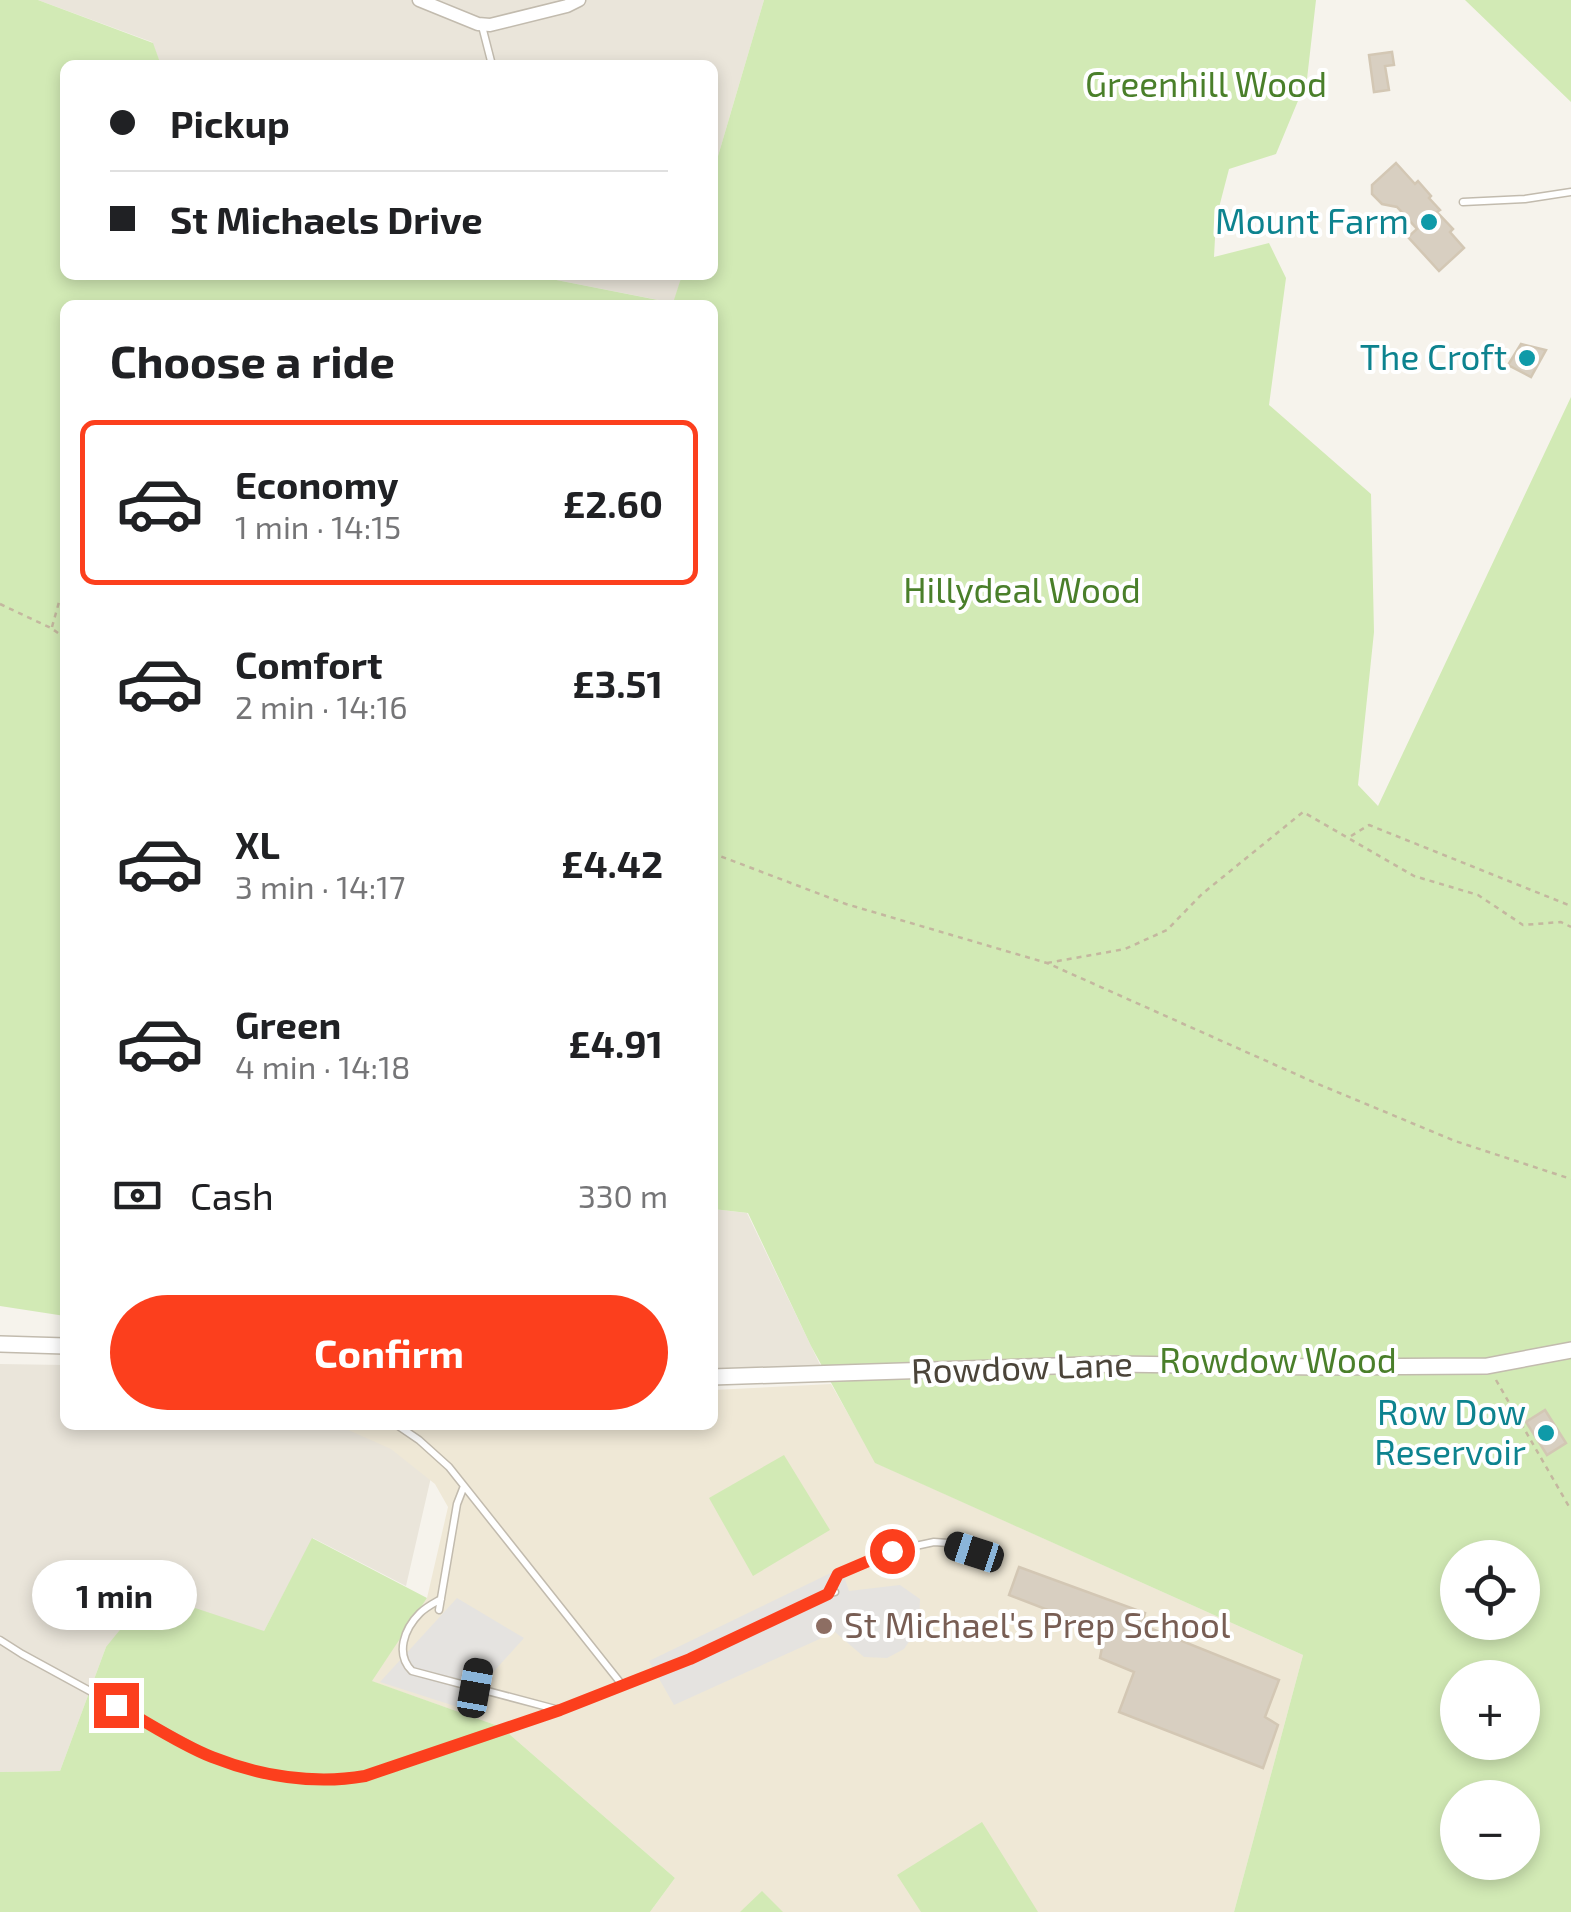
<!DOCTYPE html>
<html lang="en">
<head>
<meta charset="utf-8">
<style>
	body { margin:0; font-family:"Exo 2",sans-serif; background:#f6f6f6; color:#202124; height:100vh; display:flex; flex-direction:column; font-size:38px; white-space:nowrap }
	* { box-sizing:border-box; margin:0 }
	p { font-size:32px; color:#757577 }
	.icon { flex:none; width:55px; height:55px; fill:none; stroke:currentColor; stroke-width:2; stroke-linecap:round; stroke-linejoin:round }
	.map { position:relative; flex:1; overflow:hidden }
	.sheet { position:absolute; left:60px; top:300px; width:658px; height:1130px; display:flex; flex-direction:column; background:#fff; border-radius:15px; box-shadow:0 5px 15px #0003 }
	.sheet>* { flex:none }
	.guide { position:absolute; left:60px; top:60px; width:658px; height:220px; border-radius:15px; box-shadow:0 5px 15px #0003; display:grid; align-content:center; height:220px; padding:0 50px; background:#fff }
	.controls { position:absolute; left:1440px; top:1540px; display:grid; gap:20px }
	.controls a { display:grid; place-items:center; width:100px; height:100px; border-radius:50%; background:#fff; box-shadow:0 5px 15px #0003; font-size:50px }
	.end { position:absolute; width:45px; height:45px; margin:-22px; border:12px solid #fc3f1d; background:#fff; box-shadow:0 0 0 5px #fff }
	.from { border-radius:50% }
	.bubble { position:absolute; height:70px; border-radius:35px; background:#fff; box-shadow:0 5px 15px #0003; font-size:32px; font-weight:700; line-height:70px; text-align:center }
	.car { position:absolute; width:30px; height:60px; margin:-30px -15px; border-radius:12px; box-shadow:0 0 8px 2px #0007; background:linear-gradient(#222 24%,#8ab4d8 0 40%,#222 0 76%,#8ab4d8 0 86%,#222 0) }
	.guide b { display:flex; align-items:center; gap:35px; height:95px; font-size:38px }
	.guide b+b { border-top:2px solid #e0e0e0 }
	.guide i { width:25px; height:25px; background:#202124 }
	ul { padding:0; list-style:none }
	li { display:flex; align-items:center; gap:30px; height:165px; margin:0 20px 15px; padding:0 30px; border:5px solid transparent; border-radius:15px }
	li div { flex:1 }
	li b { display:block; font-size:38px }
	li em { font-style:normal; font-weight:700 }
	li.selected { border-color:#fc3f1d }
	li>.icon { width:90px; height:90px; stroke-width:1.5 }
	h2 { padding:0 50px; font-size:45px; line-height:120px }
	.pay { display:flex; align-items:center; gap:25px; height:110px; padding:0 50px; font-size:38px }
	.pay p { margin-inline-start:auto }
	.action { display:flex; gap:20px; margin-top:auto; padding:20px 50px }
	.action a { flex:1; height:115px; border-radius:60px; background:#fc3f1d; color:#fff; font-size:40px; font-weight:700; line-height:115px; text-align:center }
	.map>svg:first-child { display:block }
</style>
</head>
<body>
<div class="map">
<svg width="1571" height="1912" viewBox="0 0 1571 1912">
	<rect width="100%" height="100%" fill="#f6f3ec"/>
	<!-- residential -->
	<path fill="#eae5da" d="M38,0h726l-51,173 -1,-108h-551l-9,-23z
		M531,275h151l-8,28z
		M713,1209l34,4 78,162 -112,-2z
		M0,1364l65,1v60h378l-37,161 -93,-48 -49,93 -158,16 -46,124 -60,1z"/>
	<!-- education -->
	<path fill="#efe8d6" d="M831,1384l45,79 427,192 -69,257h-584l25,-34 -174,-151 -130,-46 56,-83 21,-91 -13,-23 -44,-35 -54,-24h375l1,-35z"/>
	<!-- green -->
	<path fill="#d2eab5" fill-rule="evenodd" d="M0,0h38l115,43 8,22h-96v210h466l142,28 9,-28h30l1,-102 51,-173h552l-9,79 -31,75 -47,15 -13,50 -2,38 55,-14 17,35 -17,127 102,89 3,138 -16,153 20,21 193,-409v1515h-337l69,-257 -428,-192 -64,-117 -63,-133 -35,-4 -1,-904h-647v1011l-65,-10zM1458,1558h64v64h-64zM1458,1678h64v64h-64zM1458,1798h64v64h-64z
		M1465,0h106v102z
		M784,1455l46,75 -77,46 -44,-78z
		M312,1538l115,60 -55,83 129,46 174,151 -25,34h-650v-140l60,-1 46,-124 44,-54 114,38z
		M982,1822l56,90h-117l-24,-37z
		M762,1891l21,21h-43z"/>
	<!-- parking -->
	<path fill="#e5e3e0" d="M841,1568l8,23 51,-6 20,14 -1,28 -15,22 -17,9 -23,-1 -29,-25 -161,73 -25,-44z
		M457,1598l67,40 -63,70 -81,-26z"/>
	<!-- building -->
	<path fill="#d8cfc1" stroke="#d3c7b4" stroke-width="2.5" d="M1392,52l2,13 -9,1 4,24 -15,2 -5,-37z
		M1396,163l19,21 3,-3 13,15 -2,2 11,12 -3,2 16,17 -3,3 14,16 -25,23 -31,-34 9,-8 -20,-22 -15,-3 -10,-10v-9z
		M1521,344l25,6 -15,27 -23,-12z
		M1545,1410l21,33 -19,12 -21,-33z
		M1019,1567l126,46 -3,12 137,55 -14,37 13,8 -15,43 -144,-56 15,-40 -34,-14 5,-26 -96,-37z"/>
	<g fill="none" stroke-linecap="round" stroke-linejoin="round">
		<defs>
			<path id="service" d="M482,26l10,39
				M1463,202l62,-3 46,-7
				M397,1425l22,15 30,27 174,219
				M828,1592l10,-18 54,-23 42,-9 14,1 26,9
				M441,1599c-7,4 -15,8 -21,14 -16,16 -25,41 -8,58l147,39
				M439,1610l18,-106 7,-18
				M0,1640l22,14 187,102 35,12 48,10 50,2 23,-4 30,-10 178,-61 117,-46 138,-66 7,-1
				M475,1688l3,-21"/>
			<path id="minor" d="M419,0l59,24 12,1 77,-19 12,-6"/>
			<path id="tertiary" d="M0,1344l65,2
				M712,1377l404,-13 200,3 171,-1 84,-16"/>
		</defs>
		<!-- service casing -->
		<use href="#service" stroke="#c2bbae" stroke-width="9"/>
		<!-- minor casing -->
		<use href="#minor" stroke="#c2bbae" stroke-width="15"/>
		<!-- tertiary casing -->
		<use href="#tertiary" stroke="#c2bbae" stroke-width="18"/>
		<!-- path -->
		<path stroke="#c4b79f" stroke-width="2.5" stroke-dasharray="5 5" stroke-linecap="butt" d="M0,604l51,24 14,10
			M52,627l7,-25
			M1351,836l18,-11 202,81
			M712,853l134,51 201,59 271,121 137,57 116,38
			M1047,963l78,-14 42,-19 35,-36 101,-82 111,64 64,19 45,30 38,-3 10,5
			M1496,1380l75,130"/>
		<!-- service -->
		<use href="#service" stroke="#fff" stroke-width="6"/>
		<!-- minor -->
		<use href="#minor" stroke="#fff" stroke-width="12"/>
		<!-- tertiary -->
		<use href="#tertiary" stroke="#fff" stroke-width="15"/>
	</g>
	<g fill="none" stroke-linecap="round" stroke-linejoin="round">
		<!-- route -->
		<path stroke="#fc3f1d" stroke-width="12" d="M116,1705c31,17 63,39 96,52 48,19 102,28 153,19l195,-66 130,-51 138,-65 10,-20 54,-23"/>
	</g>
	<!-- markers -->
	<g fill="#0f9aa8" stroke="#fff" stroke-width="4">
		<circle cx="1429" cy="222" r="10"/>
		<circle cx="1527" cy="358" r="10"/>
		<circle cx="1546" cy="1433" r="10"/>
	</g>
	<circle fill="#8d6e63" stroke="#fff" stroke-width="4" cx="824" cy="1626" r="10"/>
	<g text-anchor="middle" stroke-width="8" stroke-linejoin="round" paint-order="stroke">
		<!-- park labels -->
		<g font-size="35" fill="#4a7f2a" stroke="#fff">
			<text x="1206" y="97">Greenhill Wood</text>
			<text x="1022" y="603">Hillydeal Wood</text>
			<text x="1278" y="1373">Rowdow Wood</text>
		</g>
		<!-- culture labels -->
		<g font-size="35" fill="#0d838f" stroke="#fff" text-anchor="end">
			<text x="1409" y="234">Mount Farm</text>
			<text x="1507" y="370">The Croft</text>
			<text x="1526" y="1425">Row Dow<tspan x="1526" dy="40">Reservoir</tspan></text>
		</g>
		<!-- street labels -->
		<g font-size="35" fill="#4b4439" stroke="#fff">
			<text transform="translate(1022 1368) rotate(-2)" y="12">Rowdow Lane</text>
		</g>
		<!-- education labels -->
		<g font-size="35" fill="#785e54" stroke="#fff" text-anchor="start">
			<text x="844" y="1638">St Michael's Prep School</text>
		</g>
	</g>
</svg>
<div class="controls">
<a><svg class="icon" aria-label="locate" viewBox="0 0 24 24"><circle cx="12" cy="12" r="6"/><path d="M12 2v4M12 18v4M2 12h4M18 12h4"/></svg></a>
<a>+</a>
<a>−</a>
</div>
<i class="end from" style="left:892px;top:1551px"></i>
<i class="end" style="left:116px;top:1705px"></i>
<div class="bubble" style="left:32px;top:1560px;width:165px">1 min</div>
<i class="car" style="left:974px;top:1552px;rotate:288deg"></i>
<i class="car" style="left:475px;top:1688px;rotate:10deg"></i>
<div class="guide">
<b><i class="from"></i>Pickup</b>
<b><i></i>St Michaels Drive</b>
</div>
<section class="sheet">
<h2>Choose a ride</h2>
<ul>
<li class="selected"><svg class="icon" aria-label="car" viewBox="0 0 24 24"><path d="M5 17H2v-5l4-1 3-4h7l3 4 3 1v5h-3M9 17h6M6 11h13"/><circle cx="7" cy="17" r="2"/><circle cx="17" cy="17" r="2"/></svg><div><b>Economy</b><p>1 min · 14:15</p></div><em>£2.60</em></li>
<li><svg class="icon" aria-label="car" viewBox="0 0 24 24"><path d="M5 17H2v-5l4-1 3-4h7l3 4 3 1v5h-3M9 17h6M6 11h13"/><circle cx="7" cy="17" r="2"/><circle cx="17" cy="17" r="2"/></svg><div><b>Comfort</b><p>2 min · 14:16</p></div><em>£3.51</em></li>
<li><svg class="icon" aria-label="car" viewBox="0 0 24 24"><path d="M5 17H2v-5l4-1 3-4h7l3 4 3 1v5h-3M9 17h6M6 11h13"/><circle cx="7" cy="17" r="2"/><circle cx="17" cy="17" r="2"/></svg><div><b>XL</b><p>3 min · 14:17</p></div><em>£4.42</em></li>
<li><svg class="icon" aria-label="car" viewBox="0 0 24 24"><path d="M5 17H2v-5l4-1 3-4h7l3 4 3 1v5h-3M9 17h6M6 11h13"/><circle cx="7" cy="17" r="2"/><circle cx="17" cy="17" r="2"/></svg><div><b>Green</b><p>4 min · 14:18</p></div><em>£4.91</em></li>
</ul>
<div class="pay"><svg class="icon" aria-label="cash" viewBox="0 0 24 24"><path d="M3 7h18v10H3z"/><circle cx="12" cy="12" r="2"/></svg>Cash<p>330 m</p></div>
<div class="action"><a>Confirm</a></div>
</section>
</div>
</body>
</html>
